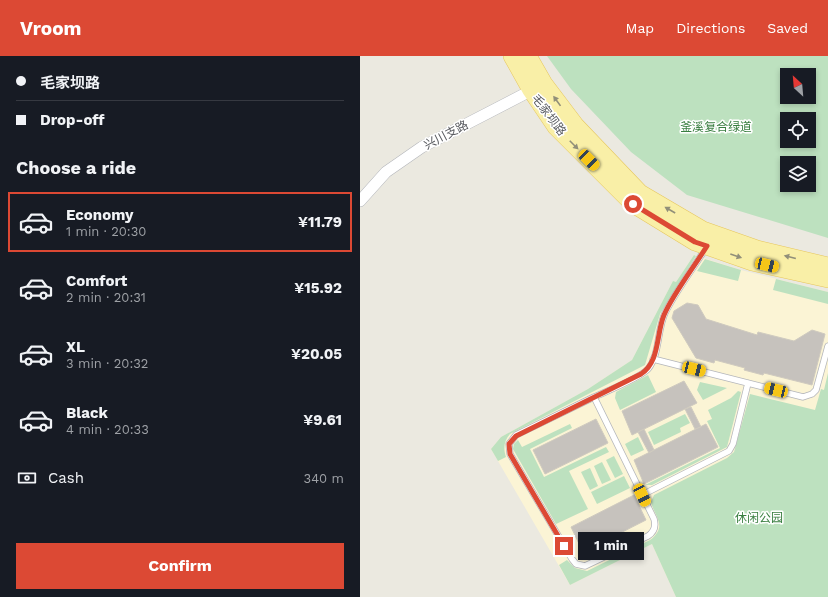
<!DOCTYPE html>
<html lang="en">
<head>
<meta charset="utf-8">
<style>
	body { margin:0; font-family:"Work Sans","Noto Sans SC",sans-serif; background:#242831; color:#f1f3f6; height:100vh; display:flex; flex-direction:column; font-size:15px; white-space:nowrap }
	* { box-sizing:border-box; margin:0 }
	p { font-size:13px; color:#9ea1a6 }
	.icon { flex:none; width:22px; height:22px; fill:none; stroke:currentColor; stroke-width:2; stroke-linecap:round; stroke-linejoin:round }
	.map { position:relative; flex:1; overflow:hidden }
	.panel { display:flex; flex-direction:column; background:#171b24; width:360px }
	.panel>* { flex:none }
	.hud { display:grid; align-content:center; height:88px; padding:0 16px; background:#171b24 }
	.needle { width:26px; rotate:334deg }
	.controls { position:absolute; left:420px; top:12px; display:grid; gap:8px }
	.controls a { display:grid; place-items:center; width:36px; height:36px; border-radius:0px; background:#171b24; box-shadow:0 2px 6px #0003; font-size:20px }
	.end { position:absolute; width:18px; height:18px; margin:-9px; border:5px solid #dc4934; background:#fff; box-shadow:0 0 0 2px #fff }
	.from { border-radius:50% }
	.bubble { position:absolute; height:28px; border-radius:0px; background:#171b24; box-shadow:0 2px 6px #0003; font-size:13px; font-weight:700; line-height:28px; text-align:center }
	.car { position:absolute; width:12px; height:24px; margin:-12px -6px; border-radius:5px; box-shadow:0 0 3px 1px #0007; background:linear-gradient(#f5c518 24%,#345 0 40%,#f5c518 0 76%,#345 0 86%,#f5c518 0) }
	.hud b { display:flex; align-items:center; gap:14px; height:38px; font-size:15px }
	.hud b+b { border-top:1px solid #363941 }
	.hud i { width:10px; height:10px; background:#f1f3f6 }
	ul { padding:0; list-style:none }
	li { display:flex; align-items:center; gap:12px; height:60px; margin:0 8px 6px; padding:0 8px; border:2px solid transparent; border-radius:0px }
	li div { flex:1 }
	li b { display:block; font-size:15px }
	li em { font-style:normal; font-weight:700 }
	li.active { border-color:#dc4934 }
	li>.icon { width:36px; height:36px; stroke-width:1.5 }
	h2 { padding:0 16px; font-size:18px; line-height:48px }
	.pay { display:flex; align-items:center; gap:10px; height:44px; padding:0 16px; font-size:15px }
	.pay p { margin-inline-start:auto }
	.cta { display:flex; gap:8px; margin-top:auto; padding:8px 16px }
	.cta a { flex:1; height:46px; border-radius:0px; background:#dc4934; color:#fff; font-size:16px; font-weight:700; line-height:46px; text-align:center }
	header { display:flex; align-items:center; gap:24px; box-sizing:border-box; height:56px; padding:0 20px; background:#dc4934; color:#fff }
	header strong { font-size:19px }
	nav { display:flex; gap:22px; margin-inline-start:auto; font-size:14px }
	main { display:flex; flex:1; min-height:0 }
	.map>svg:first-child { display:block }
</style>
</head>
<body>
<header>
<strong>Vroom</strong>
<nav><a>Map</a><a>Directions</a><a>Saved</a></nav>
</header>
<main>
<section class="panel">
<div class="hud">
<b><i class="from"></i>毛家坝路</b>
<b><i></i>Drop-off</b>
</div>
<h2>Choose a ride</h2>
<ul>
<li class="active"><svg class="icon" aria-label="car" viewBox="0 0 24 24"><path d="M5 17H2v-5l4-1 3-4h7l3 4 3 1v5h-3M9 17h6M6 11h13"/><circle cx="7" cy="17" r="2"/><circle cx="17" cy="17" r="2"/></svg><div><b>Economy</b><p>1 min · 20:30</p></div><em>¥11.79</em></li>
<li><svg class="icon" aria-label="car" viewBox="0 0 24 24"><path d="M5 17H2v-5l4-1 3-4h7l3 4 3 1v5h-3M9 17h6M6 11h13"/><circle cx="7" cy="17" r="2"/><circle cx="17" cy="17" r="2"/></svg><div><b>Comfort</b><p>2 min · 20:31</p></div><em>¥15.92</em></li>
<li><svg class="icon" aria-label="car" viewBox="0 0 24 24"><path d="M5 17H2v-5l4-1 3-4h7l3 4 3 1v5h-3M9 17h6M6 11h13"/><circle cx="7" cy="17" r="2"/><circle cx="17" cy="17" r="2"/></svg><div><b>XL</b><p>3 min · 20:32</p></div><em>¥20.05</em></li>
<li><svg class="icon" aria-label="car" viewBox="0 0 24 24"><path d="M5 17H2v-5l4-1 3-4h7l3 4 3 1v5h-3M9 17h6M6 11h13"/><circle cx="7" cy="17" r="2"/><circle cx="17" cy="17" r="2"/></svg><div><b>Black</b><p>4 min · 20:33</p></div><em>¥9.61</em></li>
</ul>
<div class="pay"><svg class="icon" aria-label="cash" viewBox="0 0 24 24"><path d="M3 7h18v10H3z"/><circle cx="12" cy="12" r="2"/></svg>Cash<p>340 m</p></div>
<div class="cta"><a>Confirm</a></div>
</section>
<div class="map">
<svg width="468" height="541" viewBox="0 0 468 541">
	<rect width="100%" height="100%" fill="#ebe9e0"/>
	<!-- commercial -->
	<path fill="#fbf4d5" d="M334,199l47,15 87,22v269l-152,36 -24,-53 -82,41 -79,-136 10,-12 87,-48 44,-29 41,-79 3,1z"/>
	<!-- green -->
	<path fill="#bde1bf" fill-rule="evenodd" d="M187,0h281v182l-141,-43 -56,-43 -60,-63zM427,19h22v22h-22zM427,63h22v22h-22zM427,107h22v22h-22z
		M334,199l2,1 -36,58 -15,51 -135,69c-6,7 -7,14 -4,23l-8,4 -7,-12 10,-12 87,-48 44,-29 41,-79 3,1z
		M345,203l36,11 -3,11 -41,-10z
		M416,223l52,13v12l-55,-14z
		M468,317v224h-152l-24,-53 -82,41 -11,-20 8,-5 8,8 12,3 63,-31c18,-14 5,-22 1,-38l3,-7 73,-37 7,-6 16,-58 65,16 6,-21 3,1z
		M288,319l8,17 -36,18 -5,-12 1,-6z
		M340,326l27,6 -24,12 -6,-10z
		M378,335l3,1 -14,55 -75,38h-7l75,-37 -13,-27 5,-2 -4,-9 23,-12z
		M325,358l5,9 -10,5 1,4 -27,13 -6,-13z
		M210,368l2,4 -42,21 14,28 62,-30 3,5 -40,19 19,38 -32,15 -43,-75 1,-5 4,-4 4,7z
		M278,381l6,13 -13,6 -6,-12z
		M254,400l9,18 -8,4 -9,-18z
		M242,406l9,18 -9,4 -8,-18z
		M230,412l8,18 -8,4 -9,-18z
		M264,420l6,12 -33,16 -6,-12z"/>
	<!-- building -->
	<path fill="#c6c2bd" stroke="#cfcabf" d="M327,247l11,2 8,14 51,16 1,-3 36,9 18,-11 13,4 -13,51 -48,-12 -1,2 -19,-5 1,-2 -30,-8 -1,3 -18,-5 -24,-40 2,-7z
		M324,325l13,22 -65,32 -10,-24z
		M331,351l10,20 -6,2 -10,-20z
		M236,363l12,24 -63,31 -12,-24z
		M346,368l12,23 -74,37 -10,-24z
		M284,373l10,21 -5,3 -11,-21z
		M274,439l12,25 -63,32 -12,-25z"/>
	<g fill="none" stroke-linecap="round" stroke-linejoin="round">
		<defs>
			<path id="lane" d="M293,303l150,38 9,-3 4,-4 12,-44
				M234,341l60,122c2,7 0,13 -6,17l-63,30 -9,-2 -4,-5 -62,-105 -1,-10 7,-9 78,-38c13,-6 46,-19 54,-28 12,-15 9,-39 17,-56 11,-22 27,-43 41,-65
				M282,439l87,-44 4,-7 15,-61"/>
			<path id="street" d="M0,145l26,-29 36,-25 114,-59"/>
			<path id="primary" d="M152,0l19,34 25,37 77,77 62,38 57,20 76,17
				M168,0l16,28 31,41 65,68 63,37 54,19 71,17"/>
		</defs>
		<!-- lane casing -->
		<use href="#lane" stroke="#b3b5ba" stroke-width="7"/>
		<!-- street casing -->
		<use href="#street" stroke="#b3b5ba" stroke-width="12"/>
		<!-- primary casing -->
		<use href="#primary" stroke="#e6c65d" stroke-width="18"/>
		<!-- lane -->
		<use href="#lane" stroke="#fff" stroke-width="5.5"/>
		<!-- street -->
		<use href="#street" stroke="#fff" stroke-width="11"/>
		<!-- primary -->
		<use href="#primary" stroke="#f9efa7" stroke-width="17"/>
	</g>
	<!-- one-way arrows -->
	<defs><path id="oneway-solid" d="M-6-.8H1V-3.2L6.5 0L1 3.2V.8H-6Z"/></defs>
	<g fill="#918f79">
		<use href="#oneway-solid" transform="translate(197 45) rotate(-126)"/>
		<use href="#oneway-solid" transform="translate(214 89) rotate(45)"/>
		<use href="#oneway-solid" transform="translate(310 154) rotate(-150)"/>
		<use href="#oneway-solid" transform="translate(376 200) rotate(19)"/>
		<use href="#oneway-solid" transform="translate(430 201) rotate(-166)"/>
	</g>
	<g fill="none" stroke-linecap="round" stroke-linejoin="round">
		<!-- route -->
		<path stroke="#dc4934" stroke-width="5" d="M204,490l-54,-92 -1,-10 7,-8 125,-62c19,-12 15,-40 23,-59 9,-21 30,-48 43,-69l-12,-4 -62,-38"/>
	</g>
	<g text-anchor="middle" stroke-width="3" stroke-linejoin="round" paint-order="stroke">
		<!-- street labels -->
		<g font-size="12" fill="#595b60" stroke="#fff">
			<text transform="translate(189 59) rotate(53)" y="4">毛家坝路</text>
			<text transform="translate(86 79) rotate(-28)" y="4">兴川支路</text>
		</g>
		<!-- park labels -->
		<g font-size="12" fill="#397e40" stroke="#fff">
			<text x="356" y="75">釜溪复合绿道</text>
			<text x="399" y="466">休闲公园</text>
		</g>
	</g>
</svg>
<div class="controls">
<a><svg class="needle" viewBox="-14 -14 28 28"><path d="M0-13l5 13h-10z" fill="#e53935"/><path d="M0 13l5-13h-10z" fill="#9ea1a6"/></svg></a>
<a><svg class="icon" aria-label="locate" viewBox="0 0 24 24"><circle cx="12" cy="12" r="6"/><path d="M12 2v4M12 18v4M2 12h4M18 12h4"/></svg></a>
<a><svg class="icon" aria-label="layers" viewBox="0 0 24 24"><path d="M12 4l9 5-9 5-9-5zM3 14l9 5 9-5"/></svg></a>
</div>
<i class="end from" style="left:273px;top:148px"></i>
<i class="end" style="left:204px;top:490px"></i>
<div class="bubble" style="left:218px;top:476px;width:66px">1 min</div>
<i class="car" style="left:229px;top:104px;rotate:135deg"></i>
<i class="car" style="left:407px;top:209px;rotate:103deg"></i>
<i class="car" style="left:334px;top:313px;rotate:104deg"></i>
<i class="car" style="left:416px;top:334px;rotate:284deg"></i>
<i class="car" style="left:282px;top:439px;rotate:154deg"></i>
</div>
</main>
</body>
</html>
